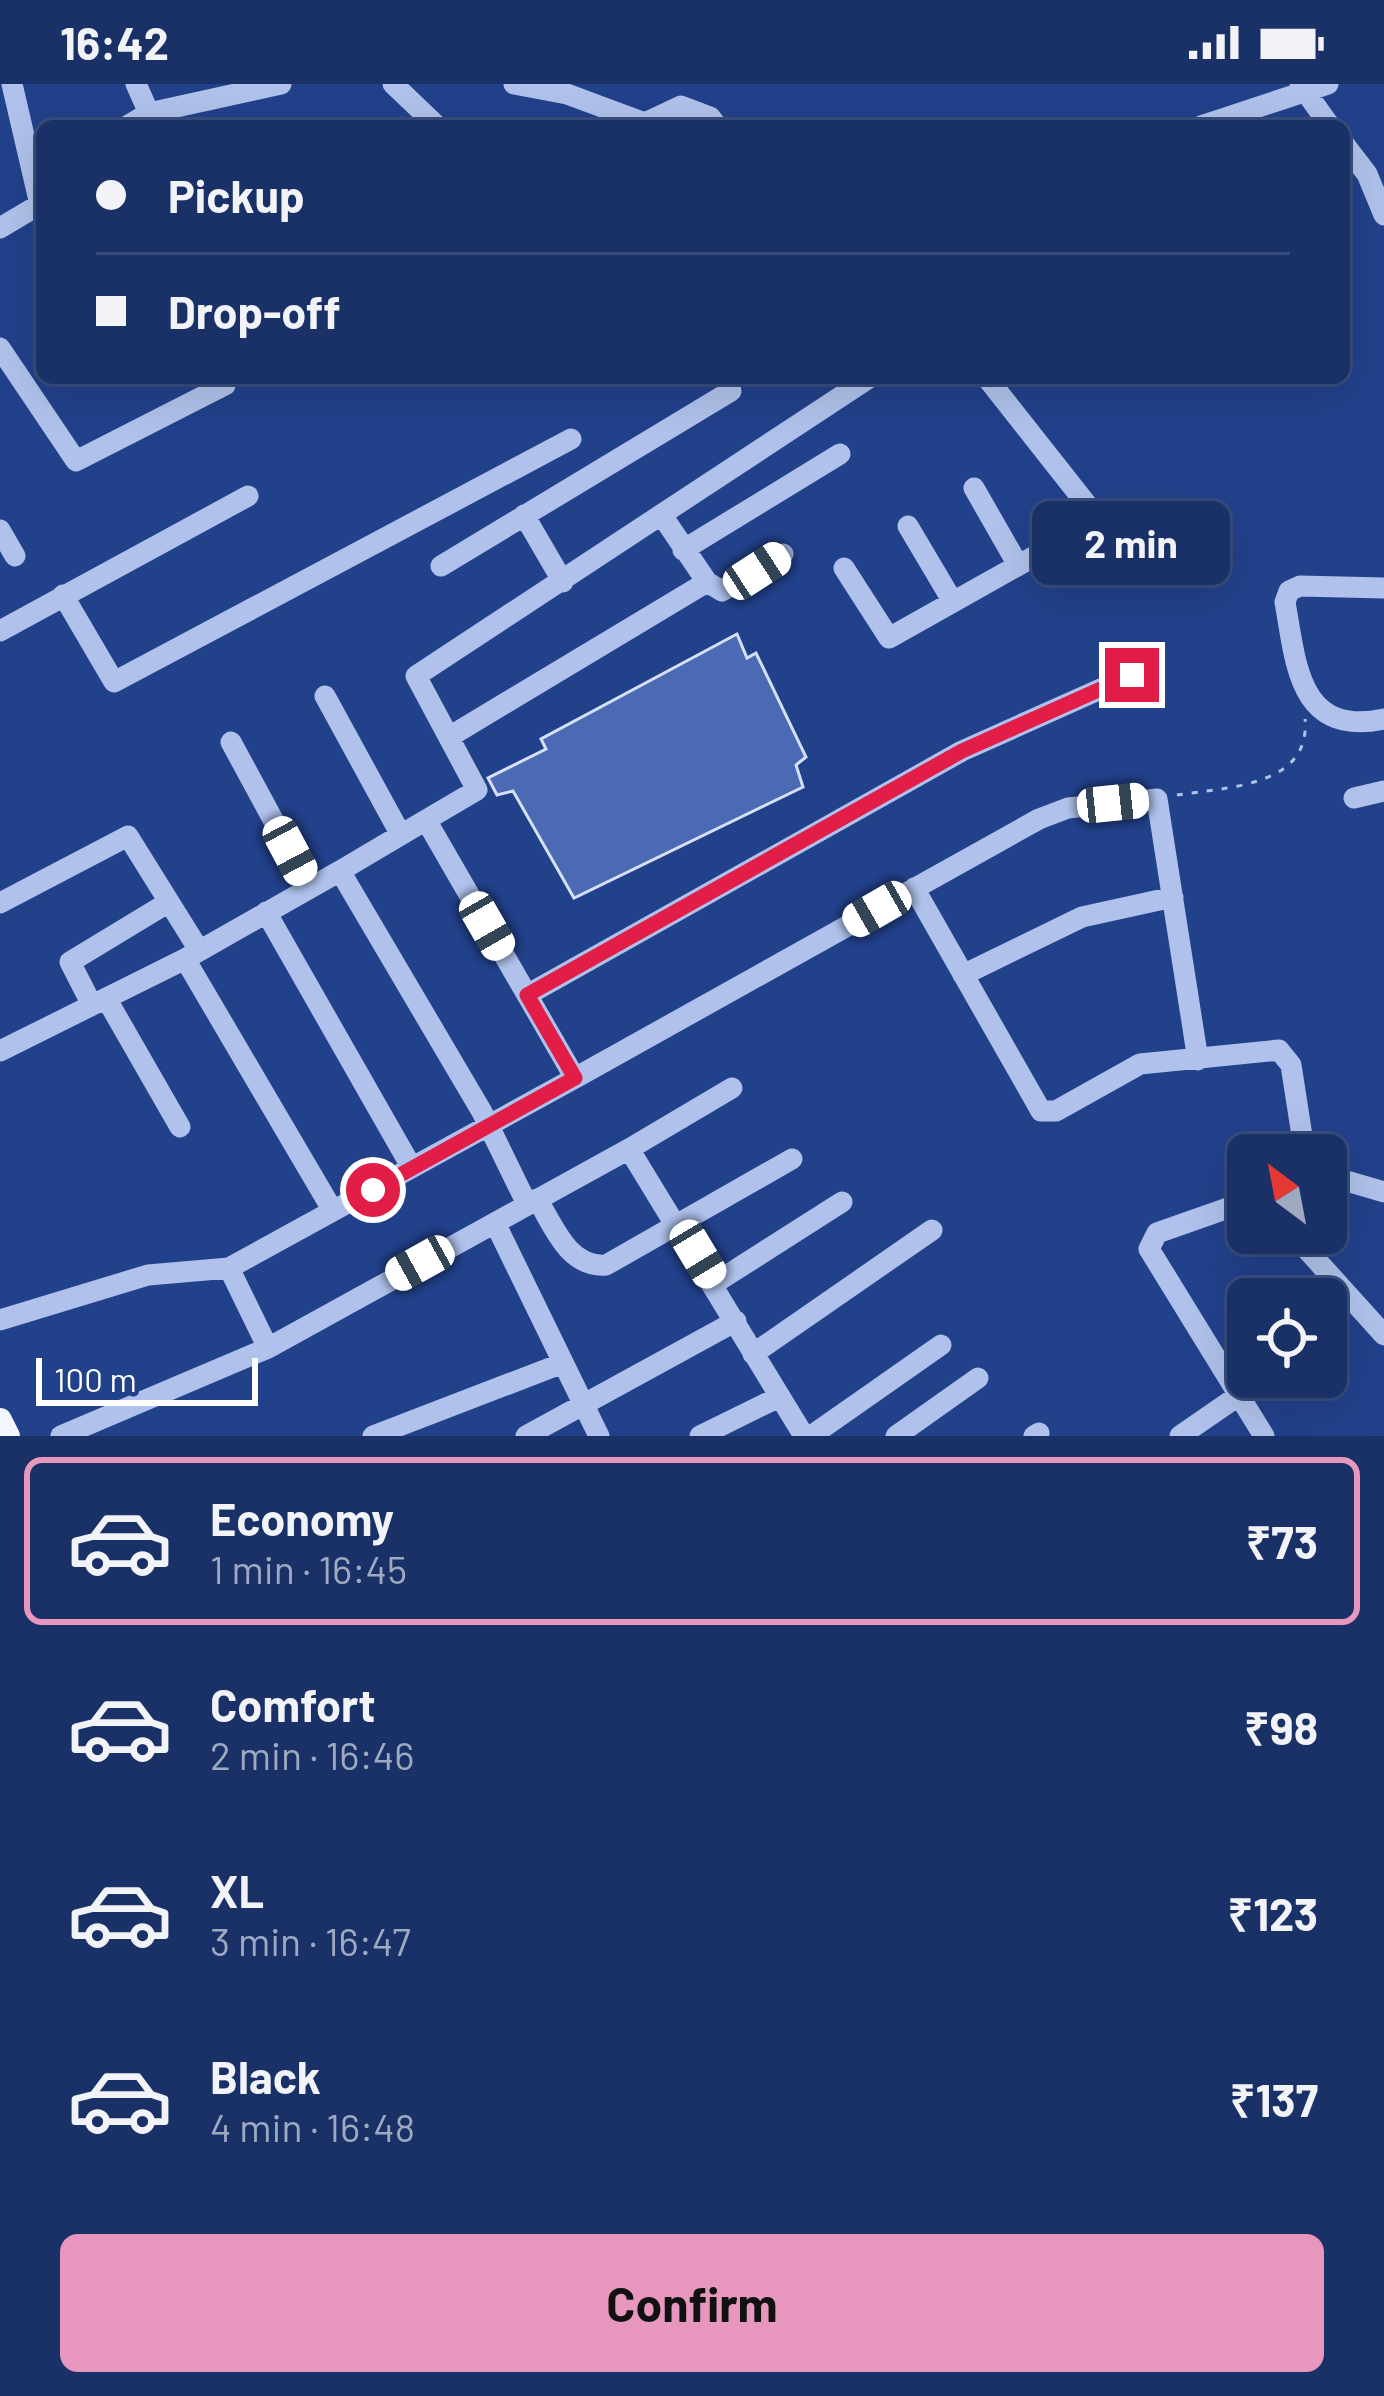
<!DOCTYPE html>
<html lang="en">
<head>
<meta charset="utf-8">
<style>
	body { margin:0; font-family:Barlow,sans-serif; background:#23396e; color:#f1f3f6; height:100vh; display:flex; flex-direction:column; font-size:45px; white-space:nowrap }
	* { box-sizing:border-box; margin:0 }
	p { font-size:39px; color:#9fa9c0 }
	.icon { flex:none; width:66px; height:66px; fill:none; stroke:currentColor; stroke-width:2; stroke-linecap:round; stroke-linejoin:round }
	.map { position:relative; height:1352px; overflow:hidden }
	.panel { display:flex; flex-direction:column; background:#1a3168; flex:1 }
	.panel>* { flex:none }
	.hud { position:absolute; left:36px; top:36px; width:1314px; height:264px; border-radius:18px; box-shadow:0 12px 48px #0002,0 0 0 3px #384c7c; display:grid; align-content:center; height:264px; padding:0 60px; background:#1a3168 }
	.needle { width:78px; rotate:328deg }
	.controls { position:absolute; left:1227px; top:1050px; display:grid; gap:24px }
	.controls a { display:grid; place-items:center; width:120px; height:120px; border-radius:18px; background:#1a3168; box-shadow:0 12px 48px #0002,0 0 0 3px #384c7c; font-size:60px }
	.scale { position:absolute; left:36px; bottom:30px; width:222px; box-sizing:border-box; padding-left:12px; border:6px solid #fff; border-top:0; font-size:33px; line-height:42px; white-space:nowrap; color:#fff; -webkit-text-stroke:9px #22418b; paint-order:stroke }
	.end { position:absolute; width:54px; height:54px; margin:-27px; border:15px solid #e11d48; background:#fff; box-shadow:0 0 0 6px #fff }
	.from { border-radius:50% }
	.bubble { position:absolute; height:84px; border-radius:18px; background:#1a3168; box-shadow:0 12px 48px #0002,0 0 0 3px #384c7c; font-size:39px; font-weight:700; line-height:84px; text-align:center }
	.car { position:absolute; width:36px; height:72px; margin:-36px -18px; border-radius:15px; box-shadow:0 0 9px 3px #0007; background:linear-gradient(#fff 24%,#345 0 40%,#fff 0 76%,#345 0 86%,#fff 0) }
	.hud b { display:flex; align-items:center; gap:42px; height:114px; font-size:45px }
	.hud b+b { border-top:3px solid #384c7c }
	.hud i { width:30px; height:30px; background:#f1f3f6 }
	ul { padding:21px 0 0; list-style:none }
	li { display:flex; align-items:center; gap:36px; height:168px; margin:0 24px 18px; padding:0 36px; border:6px solid transparent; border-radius:18px }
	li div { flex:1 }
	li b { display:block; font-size:45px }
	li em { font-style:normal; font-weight:700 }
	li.current { border-color:#e797bd }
	li>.icon { width:108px; height:108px; stroke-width:1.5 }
	.primary-button { display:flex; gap:24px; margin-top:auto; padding:24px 60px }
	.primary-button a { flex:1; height:138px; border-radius:18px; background:#e797bd; color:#111; font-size:48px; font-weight:700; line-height:138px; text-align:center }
	.status { display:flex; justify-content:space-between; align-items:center; height:84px; padding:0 60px; background:#1a3168; direction:ltr }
	.status svg { height:33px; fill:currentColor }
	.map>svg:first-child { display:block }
</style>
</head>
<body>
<div class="status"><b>16:42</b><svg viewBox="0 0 49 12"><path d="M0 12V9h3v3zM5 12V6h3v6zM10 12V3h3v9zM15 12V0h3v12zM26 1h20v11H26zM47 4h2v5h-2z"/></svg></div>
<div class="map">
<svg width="1384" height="1352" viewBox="0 0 1384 1352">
	<rect width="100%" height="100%" fill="#22418b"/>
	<!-- building -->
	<path fill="#4b6ab3" stroke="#d5e0f8" stroke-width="3" d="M737,550l10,24 9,-5 50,104 -10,8 7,22 -229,111 -61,-107 -16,4 -9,-17 58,-29 -5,-10z"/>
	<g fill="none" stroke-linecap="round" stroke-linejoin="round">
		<!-- path -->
		<path stroke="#b0c2eb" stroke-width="3" stroke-dasharray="6 9" stroke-linecap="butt" d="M1177,711c50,-8 134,-8 128,-76"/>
		<!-- minor -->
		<path stroke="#b0c2eb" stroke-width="21" d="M12,0l30,129
			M136,0l13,29
			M393,0l44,42
			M514,0l53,10 78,29 36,-17 29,11 7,9
			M1300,0l30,42
			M127,42l22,-13 132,-29
			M1201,42l127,-42
			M1344,60l23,30 17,41
			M0,144l42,-25
			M0,264l76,113 149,-76 -1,-7
			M974,404l44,77
			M524,431l39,67
			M908,442l45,76 146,-82 -112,-142
			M0,446l15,26
			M683,466l157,-96
			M441,482l290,-175
			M844,484l45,70 64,-36
			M707,498l15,9 61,-37
			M1384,504l-84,-2 -11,5 -4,11c11,61 13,135 99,117
			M63,511l51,87 457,-243
			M0,547l248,-135
			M325,612l76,139
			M449,653l258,-155 -44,-65
			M231,658l79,146
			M1354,714l30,-7
			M426,736l51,-30 -61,-114 453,-298
			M914,804l127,223h15l84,-47 139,-14 12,15 14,90
			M0,819l128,-67 71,114
			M266,828l146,256
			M185,875l148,252
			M963,891l119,-58 91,-20
			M527,911l435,-244 170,-76
			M106,914l74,129
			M92,921l-22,-43 99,-60
			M0,967l185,-92 155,-88
			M629,1065l103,-61
			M1326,1091l58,17
			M537,1115c17,27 31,69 69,66l186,-106
			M1248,1117l-91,32 -8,16 115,187
			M527,1120l-45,-92 -142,-241 86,-51 149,258 464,-259 29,-11 89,-9 41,261
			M495,1139l104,213
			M1292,1149l92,102
			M715,1199l127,-81
			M0,1236l148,-45 81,-7
			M268,1264l-39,-80 346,-190
			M753,1270l179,-124
			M61,1352l207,-88 361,-199 175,287
			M373,1352l190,-73
			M526,1352l210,-115
			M700,1352l77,-38
			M811,1352l130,-91
			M896,1352l82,-58
			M1034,1352l5,-3
			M1180,1352l58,-40"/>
		<!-- major -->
		<path stroke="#f4f7fe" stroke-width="24" d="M0,1336l8,16"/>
	</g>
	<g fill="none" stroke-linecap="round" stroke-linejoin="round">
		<!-- route -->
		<path stroke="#e11d48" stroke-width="15" d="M373,1106l202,-112 -48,-83 435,-244 170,-76"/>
	</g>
</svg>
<div class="controls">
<a><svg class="needle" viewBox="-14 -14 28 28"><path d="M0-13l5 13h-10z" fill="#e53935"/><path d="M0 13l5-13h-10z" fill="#9fa9c0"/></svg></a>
<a><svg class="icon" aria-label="locate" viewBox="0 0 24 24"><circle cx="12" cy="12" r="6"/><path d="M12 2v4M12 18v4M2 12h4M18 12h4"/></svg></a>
</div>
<div class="scale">100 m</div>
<i class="end from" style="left:373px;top:1106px"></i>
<i class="end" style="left:1132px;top:591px"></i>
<div class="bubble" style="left:1032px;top:417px;width:198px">2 min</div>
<i class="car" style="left:757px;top:487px;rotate:57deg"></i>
<i class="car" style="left:1113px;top:719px;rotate:84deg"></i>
<i class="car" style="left:290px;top:767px;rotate:152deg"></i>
<i class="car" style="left:877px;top:825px;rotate:240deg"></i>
<i class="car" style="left:487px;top:842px;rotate:150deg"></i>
<i class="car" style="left:698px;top:1170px;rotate:149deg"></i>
<i class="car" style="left:420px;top:1179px;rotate:241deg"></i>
<div class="hud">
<b><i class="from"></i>Pickup</b>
<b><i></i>Drop-off</b>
</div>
</div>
<section class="panel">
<ul>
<li class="current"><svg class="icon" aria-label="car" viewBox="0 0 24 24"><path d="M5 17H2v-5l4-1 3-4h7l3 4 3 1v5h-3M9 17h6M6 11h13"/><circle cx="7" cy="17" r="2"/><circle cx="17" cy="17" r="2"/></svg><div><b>Economy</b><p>1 min · 16:45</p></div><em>₹73</em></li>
<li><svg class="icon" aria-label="car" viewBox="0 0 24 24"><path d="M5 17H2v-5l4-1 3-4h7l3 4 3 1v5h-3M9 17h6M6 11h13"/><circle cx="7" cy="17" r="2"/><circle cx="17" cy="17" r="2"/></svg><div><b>Comfort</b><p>2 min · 16:46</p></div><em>₹98</em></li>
<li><svg class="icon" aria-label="car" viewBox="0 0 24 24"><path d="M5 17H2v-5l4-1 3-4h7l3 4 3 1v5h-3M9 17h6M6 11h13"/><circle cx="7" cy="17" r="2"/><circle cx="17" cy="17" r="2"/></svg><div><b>XL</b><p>3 min · 16:47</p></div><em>₹123</em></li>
<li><svg class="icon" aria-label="car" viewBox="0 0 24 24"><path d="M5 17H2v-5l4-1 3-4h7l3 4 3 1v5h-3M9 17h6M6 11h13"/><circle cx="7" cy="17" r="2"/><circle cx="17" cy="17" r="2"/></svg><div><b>Black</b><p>4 min · 16:48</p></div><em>₹137</em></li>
</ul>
<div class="primary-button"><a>Confirm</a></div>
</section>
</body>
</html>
